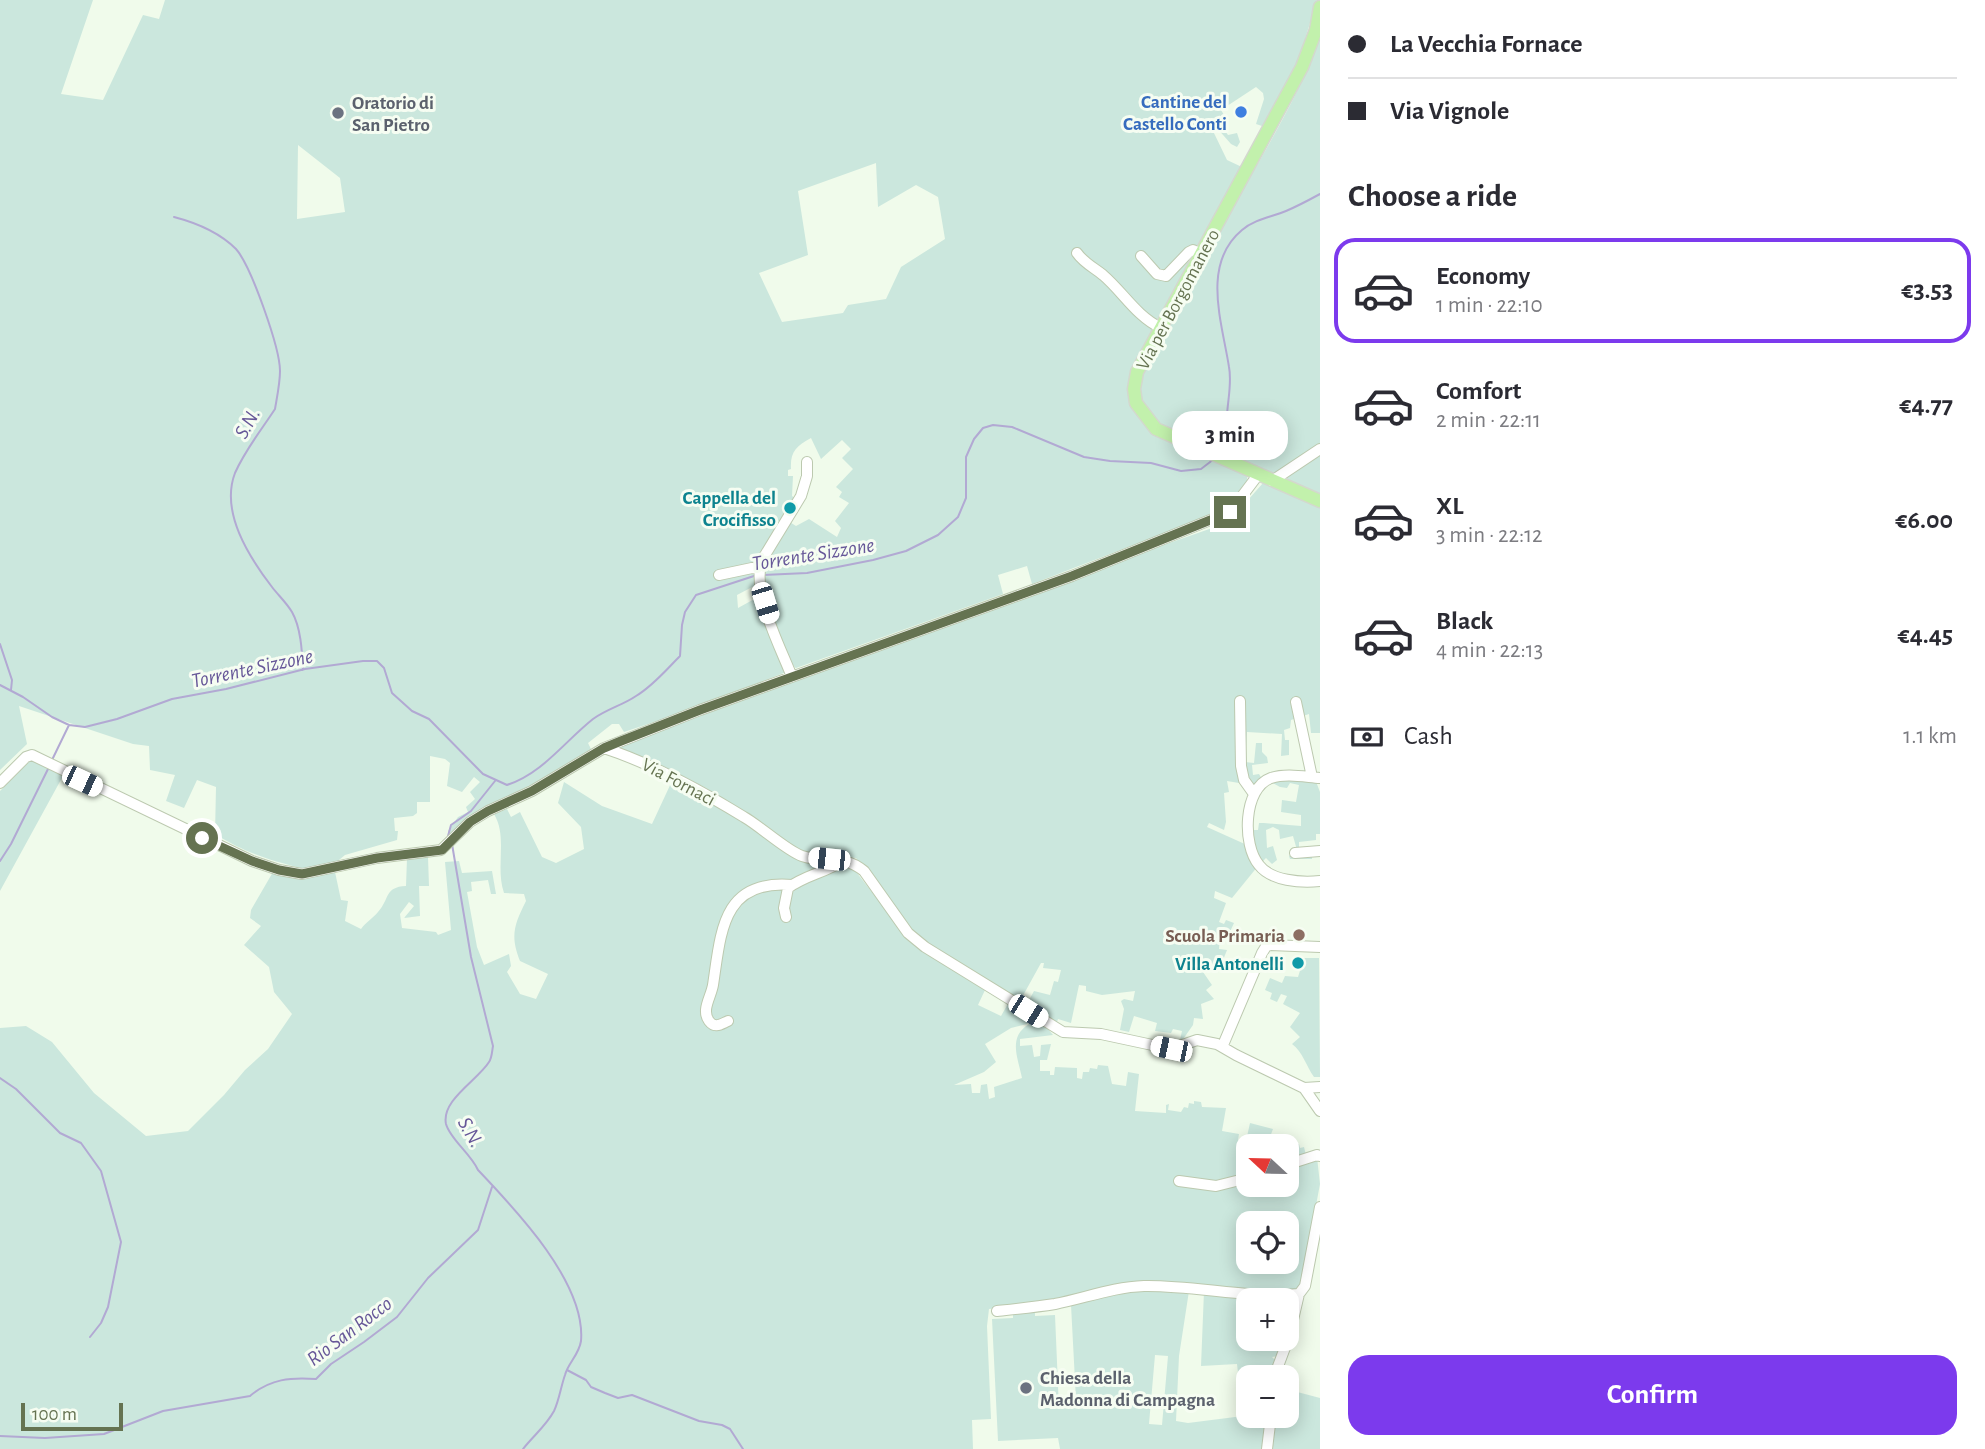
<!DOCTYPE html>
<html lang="en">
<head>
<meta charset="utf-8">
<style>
	body { margin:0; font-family:"Alegreya Sans",sans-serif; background:#f2f2f3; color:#2b2b33; height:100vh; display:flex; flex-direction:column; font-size:26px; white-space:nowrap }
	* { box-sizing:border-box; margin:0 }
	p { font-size:23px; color:#7c7c81 }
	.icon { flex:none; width:38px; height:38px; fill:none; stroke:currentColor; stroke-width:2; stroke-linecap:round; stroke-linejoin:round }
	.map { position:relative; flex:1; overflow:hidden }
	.panel { display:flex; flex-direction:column; background:#fff; width:665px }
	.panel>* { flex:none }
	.guide { display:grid; align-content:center; height:154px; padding:0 28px; background:#fff }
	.needle { width:46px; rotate:292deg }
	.tools { position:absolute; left:1236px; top:1134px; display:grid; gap:14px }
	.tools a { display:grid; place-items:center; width:63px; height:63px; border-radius:14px; background:#fff; box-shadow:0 4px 18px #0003; font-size:35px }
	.scale { position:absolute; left:21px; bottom:18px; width:102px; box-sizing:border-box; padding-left:7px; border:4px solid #657351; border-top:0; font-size:19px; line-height:24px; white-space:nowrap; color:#657351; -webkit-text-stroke:5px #f6fdf2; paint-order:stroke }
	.end { position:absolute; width:32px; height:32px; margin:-16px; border:9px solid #657351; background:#fff; box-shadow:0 0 0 4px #fff }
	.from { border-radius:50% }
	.bubble { position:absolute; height:49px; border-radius:21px; background:#fff; box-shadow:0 4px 18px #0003; font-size:23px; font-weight:700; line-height:49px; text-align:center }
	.car { position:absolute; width:21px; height:42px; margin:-21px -10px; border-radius:9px; box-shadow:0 0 5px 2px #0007; background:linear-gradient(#fff 24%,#345 0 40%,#fff 0 76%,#345 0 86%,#fff 0) }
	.guide b { display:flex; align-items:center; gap:24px; height:66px; font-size:26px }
	.guide b+b { border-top:2px solid #e1e1e2 }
	.guide i { width:18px; height:18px; background:#2b2b33 }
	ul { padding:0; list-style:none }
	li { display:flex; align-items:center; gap:21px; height:105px; margin:0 14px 10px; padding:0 14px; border:4px solid transparent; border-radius:21px }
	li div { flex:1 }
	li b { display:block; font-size:26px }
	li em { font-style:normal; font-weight:700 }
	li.on { border-color:#7c3aed }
	li>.icon { width:63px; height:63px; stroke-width:1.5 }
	h2 { padding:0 28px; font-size:32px; line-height:84px }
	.pay { display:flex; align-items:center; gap:18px; height:77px; padding:0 28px; font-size:26px }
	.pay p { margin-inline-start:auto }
	.cta { display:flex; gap:14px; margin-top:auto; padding:14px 28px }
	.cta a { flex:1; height:80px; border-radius:21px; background:#7c3aed; color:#fff; font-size:28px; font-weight:700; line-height:80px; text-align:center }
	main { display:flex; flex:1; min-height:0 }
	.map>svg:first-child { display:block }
</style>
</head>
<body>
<main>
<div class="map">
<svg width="1320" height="1449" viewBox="0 0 1320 1449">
	<rect width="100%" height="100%" fill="#f0fbeb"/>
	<!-- green -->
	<path fill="#cbe7dd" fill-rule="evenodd" d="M0,0h93l-32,94 42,6 40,-85 16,4 6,-19h1152l-18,59 -34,68 -9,-3 8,-25 -1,-6 -7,-6 -35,23 6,10 -6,5 7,10 9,-2 3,9 -3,5 -6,-3 -15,-17 -3,4 14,29 17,8 -112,206 16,52 97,43 3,13 -21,27 -195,75 -5,-18 -29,9 5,19 -207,74c-9,-7 -37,-86 -35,-98 2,-10 21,-38 27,-49l8,5 13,-7 28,18 4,-9 -6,-7 14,-18 -10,-6 3,-5 -6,-5 17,-18 -11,-11 9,-9 -9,-9 -21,19 -10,-21c-15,8 -21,14 -20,31l-3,1v6h5l-1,20 5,4 -39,63 -4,11 2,11 -19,10 1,13 20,-11 28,75 -90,36 -72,24 -5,-8h-7l-24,19 3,6 -142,88 -1,-6 10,-14 10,-5 -2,-5 9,-8 -5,-7 10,-10 -6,-5 -12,15 -15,-6 3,-23 -5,-4 -15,-3v46h-13v11l-4,3 -19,2 1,13h3l-1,9 -52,15 -12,10 -31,6 -1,-3c-33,-8 -57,-16 -86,-34l1,-47 -19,-7 -13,28 -18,-7 9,-26 -25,-5 -1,-24 -16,-2 -114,-38 8,38 -27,26zM298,145l42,33 5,34 -48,7zM876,163l2,44 38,-22 22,12 7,42 -44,28 -15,32 -38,6 -5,8 -61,9 -23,-49 49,-18 -10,-64z
		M1320,38v457l-159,-70 -18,-14 -6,-28c28,-52 54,-104 83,-155 36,-62 75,-123 100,-190z
		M1263,483l57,23v227h-9l-2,-19 -18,6 -1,8 -6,2 1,10h4v15l-8,1 1,-22 -35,-2 -2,30 9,1 2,-20h6v9l5,5 1,6 -16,2 1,10 6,-1 3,5 -8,12 -9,-7 -18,-3 2,11 -5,1 2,29 -2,8 -15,-7 -2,4 40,18 11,21 -26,32 -17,-7 -1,7 12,5 -7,19 5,2 2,-4 8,3 -6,13h-8l-1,13 8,1 -6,15 -2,-4 -16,11 9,13 -6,5 8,9 -13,5 2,15 -9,-1 -1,7 -14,20 3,-14 -9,-2 -2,4 -16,-2 2,-8 -23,-7 -5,16 -9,-2 4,-21 -3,-8 3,-2 9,2 2,-10 -33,4 -16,-4v-5l-7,-1 -8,38 -13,-4 -2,6 -29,-21 7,-13 16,4 4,-14 4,1 3,-12 -18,-2 1,-5h-3l-21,38 -100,-62 -64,-81 -54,-5 -52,-38 -46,-28 -37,-19 -52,-21 75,-27 260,-100 285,-100 13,-20z
		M31,760l32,16 -63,115v-100z
		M1315,779l5,13v42h-4v6l-17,2v11l13,1v5h-22l-1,-3 8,-6 -4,-14 -13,3 -1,-9 -6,-3 -7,3 1,18 6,-2 4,14 -5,4 -6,-6 -5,5 -12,-33h9l1,-7h5l37,3v-11l-20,-3 1,-12 14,2 3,-17 -9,-2 -3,5 -7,-1 -11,-6z
		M672,781l33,17 97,61 26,1 25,8 59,75 73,47 -7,15 23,11 8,-14 22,13 -4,9 -16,4 -26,16 11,18 -12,10 -30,13 17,-1 1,9h8l1,-8 6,-1 2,15 6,-2 -1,-10 28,-9c-4,-21 -16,-43 11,-56l15,7 5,6 -33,4v7l12,-1 2,12 6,-1 1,-11 10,-1 -4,16h-7v11h10v4h4l1,-8 22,1v10l5,1 1,-7h6l1,-4 7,1 1,-4 10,1 4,18 14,2 2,-14 11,2 -4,37 31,2v-8l3,-1 -1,6 13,2 3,-5 4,1 1,-5 5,1v-3l7,1 1,5 24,1 -4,23 17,3 -1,6 8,1 4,-18 23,6 -3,8 8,4 -1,5h-29v39h38v-37l13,-4 1,4 4,-1 2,8 11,2 3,27 -19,102 -4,3 -27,3 -93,-9 -188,26 -2,17 4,93 -19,1 1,29h-973v-421l26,-2 26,16 42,51 52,43 42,-5 36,-36 21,-25 23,-21 24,-35 -18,-22 -5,-25 -25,-22 17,-19 -11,-8 1,-8 22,-38h62l6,28 7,1 -3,20 16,8c5,-7 12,-11 17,-17 12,-13 6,-25 28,-26l1,-28 21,-1 1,29h-10l1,30 -16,2 10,-12 -5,-4 -9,12 2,14 34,4 2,3 13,-5 -6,-68 14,-1 3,12 30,-2 4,23h-5l-3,-14 -17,2 1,9 -5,1 10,55 7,18 25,-11 2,12 -4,6 13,22 16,5 12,-25 -28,-13c-10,-25 -6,-36 6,-60l-2,-7 -20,-1c-9,-26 4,-56 -10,-79l13,-5 4,8 9,-5 22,45 14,6 28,-14 -3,-22 -23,-24 6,-21 38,24 50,18zM1248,1223h38v39h-38z
		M1304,958h15l1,119h-6c-8,-11 -11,-25 -22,-33l8,-7 -10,-10 10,-14 -17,-9 4,-8 -6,-2 -4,8 -7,-3 2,-6 -7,-3 5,-12 12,5 3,-7 13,1z
		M1147,1289l42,2 -10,65 -3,65 12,2 55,-7 -6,-52 -36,2 3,-75 62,6v3h-18v39h38v-15h4c-3,11 -4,24 -12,32l-6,1 4,4 -5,16h-23v39h21l-4,33h-205l-2,-11 -60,3 -6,-122 21,-1v-5l22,-1v4l20,-1 4,94 16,-5 1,-4 -5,-95 2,-3 43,-9zM1155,1355l13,1 -6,69 -13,-1z
		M1286,1389l34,9v51h-49l3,-33h12z"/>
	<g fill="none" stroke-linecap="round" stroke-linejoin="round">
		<!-- stream -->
		<path stroke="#b2a9d3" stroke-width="2" d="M174,217c23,6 45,15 62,32 15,17 44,99 44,122 0,12 -3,26 -5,38 -13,20 -30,41 -40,64 -15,39 14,84 37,114 6,8 14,15 20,25 9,16 10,39 11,58
			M1219,451c7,-11 6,-24 8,-36 1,-16 5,-33 2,-48 -7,-45 -28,-103 13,-137 13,-11 30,-13 44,-19 12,-5 23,-11 34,-17
			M763,575l44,-2 66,-13 33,-9 32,-16 20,-18 8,-19v-41l8,-18 9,-11 10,-3 19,2 72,30 26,4 41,2 30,8 20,-2 13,-10
			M0,644l12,36 -1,10
			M0,685l23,12 29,20 17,8 16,2 32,-8 55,-20 54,-10 79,-20 58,-8h14l7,7 8,25 20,18 17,8 54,55 24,11c36,-12 57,-43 86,-66 14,-10 30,-14 43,-23 17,-10 31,-27 44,-40l2,-31 3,-13 11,-17 61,-20
			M52,760l17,-35
			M448,836l3,-11 20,-14 24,-30
			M452,844l19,113 22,89c-1,5 -1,12 -4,16 -11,18 -48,38 -43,62 4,15 25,30 32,46 38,40 108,113 103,171 -2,14 -13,22 -16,34 -4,11 -6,26 -11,36 -8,15 -21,25 -31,38
			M0,861l11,-17 37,-75
			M0,1078l16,11 44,44 21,10 20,28 20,71 -13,65 -7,16 -11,14
			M567,1370l19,10 5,7 14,6 13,5 14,-3 67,26 23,4 8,4 13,20
			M0,1436l45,2 59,-4 59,-23 87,-15c20,-17 41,-19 66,-17l15,-15 33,-22 33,-25 31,-39 50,-48 14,-43"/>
		<defs>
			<path id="minor" d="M1077,253c7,10 16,14 26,22 20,17 33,41 58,53
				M1141,256l16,18 9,2 23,-24 4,-2 7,3
				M1272,481l48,-32
				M719,575l33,-7 7,1
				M792,677c-12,-31 -41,-85 -30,-117l39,-64 6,-20v-14
				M1240,701l1,65 3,14 10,14
				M1296,702l16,75
				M604,748c49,16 96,42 140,69 16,9 43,34 58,39 23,8 40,-3 62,15l44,62 17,14 138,85 38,2 70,15 26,-9 20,4 19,11 68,33 16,-1
				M1320,778c-15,-1 -34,-5 -49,0 -28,10 -29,67 -12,87 12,16 42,18 61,16
				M0,783l26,-26 6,-2 220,106 27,9 23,4 75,-16 64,-8 29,-28 18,-11 44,-20 72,-43 96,-38 372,-134 158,-64 28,-37
				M1295,853l25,-2
				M786,917l-2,-9 4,-20c17,-13 37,-15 56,-28
				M728,1021c-7,3 -13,8 -19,0 -8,-11 2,-24 4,-36 8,-53 9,-106 79,-100
				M1223,1045l39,-92 5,-8 53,2
				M1304,1088l16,23
				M1286,1165l31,-10 3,1
				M1179,1181l37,5 32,-8
				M997,1311c19,-2 39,-4 58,-7 30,-6 59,-17 89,-18 51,-1 104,13 155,8
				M1274,1377l15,-40 10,-43 6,-8 15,-79
				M1267,1449l4,-33"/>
			<path id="major" d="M1320,7l-4,23 -14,37 -165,305 -3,17 2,14 20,26 164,72"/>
		</defs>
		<!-- minor casing -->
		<use href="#minor" stroke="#bcc9af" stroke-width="12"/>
		<!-- major casing -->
		<use href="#major" stroke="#d4d8ce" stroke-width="15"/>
		<!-- minor -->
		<use href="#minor" stroke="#fff" stroke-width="10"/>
		<!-- major -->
		<use href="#major" stroke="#c2f1ac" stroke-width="12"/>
	</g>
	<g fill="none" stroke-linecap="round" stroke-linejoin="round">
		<!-- route -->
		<path stroke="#657351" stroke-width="9" d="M202,838l50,23 27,9 23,4 75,-16 65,-8 28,-28 18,-11 44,-20 72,-43 17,-7 79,-31 372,-134 158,-64"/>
	</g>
	<!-- markers -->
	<circle fill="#3f7fe0" stroke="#f6fdf2" stroke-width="2.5" cx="1241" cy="112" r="7"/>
	<g fill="#6b7280" stroke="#f6fdf2" stroke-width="2.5">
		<circle cx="338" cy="113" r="7"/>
		<circle cx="1026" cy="1388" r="7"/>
	</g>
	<g fill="#0f9aa8" stroke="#f6fdf2" stroke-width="2.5">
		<circle cx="790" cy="508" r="7"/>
		<circle cx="1298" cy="963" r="7"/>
	</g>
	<circle fill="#8d6e63" stroke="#f6fdf2" stroke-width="2.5" cx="1299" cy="935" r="7"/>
	<g text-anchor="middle" stroke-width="6" stroke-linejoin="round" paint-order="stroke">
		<!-- shop labels -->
		<g font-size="19" font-weight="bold" fill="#366cbe" stroke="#f6fdf2" text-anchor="end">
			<text x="1227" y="108">Cantine del<tspan x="1227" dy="22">Castello Conti</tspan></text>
		</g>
		<!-- worship labels -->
		<g font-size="19" font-weight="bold" fill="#5b616d" stroke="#f6fdf2" text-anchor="start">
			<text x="352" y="109">Oratorio di<tspan x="352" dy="22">San Pietro</tspan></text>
			<text x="1040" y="1384">Chiesa della<tspan x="1040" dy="22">Madonna di Campagna</tspan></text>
		</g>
		<!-- street labels -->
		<g font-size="19" fill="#657351" stroke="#f6fdf2">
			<text transform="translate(1177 299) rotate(-62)" y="7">Via per Borgomanero</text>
			<text transform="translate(679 781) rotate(28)" y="7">Via Fornaci</text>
		</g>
		<!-- culture labels -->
		<g font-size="19" font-weight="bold" fill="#0d838f" stroke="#f6fdf2" text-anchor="end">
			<text x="776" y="504">Cappella del<tspan x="776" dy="22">Crocifisso</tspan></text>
			<text x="1284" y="970">Villa Antonelli</text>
		</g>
		<!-- education labels -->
		<g font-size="19" font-weight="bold" fill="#785e54" stroke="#f6fdf2" text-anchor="end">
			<text x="1285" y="942">Scuola Primaria</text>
		</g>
		<!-- water labels -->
		<g font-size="21" font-style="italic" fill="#665798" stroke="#f6fdf2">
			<text transform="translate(247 423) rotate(-61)" y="7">S.N.</text>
			<text transform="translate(813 554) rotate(-9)" y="7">Torrente Sizzone</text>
			<text transform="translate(252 668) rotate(-12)" y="7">Torrente Sizzone</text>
			<text transform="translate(471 1132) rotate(60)" y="7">S.N.</text>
			<text transform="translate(349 1331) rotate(-37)" y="7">Rio San Rocco</text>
		</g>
	</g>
</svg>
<div class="tools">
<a><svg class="needle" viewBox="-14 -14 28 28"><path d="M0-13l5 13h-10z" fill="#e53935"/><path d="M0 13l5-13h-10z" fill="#7c7c81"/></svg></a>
<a><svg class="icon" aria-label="locate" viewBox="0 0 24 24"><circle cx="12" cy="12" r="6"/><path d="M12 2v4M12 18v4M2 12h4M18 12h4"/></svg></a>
<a>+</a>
<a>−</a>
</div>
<div class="scale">100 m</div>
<i class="end from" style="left:202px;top:838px"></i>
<i class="end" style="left:1230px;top:512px"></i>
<div class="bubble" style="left:1172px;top:411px;width:116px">3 min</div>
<i class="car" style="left:765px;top:603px;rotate:163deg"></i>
<i class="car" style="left:82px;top:781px;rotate:115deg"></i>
<i class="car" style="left:829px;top:859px;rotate:276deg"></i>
<i class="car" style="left:1028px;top:1011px;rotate:122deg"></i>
<i class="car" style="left:1171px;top:1049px;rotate:282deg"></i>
</div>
<section class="panel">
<div class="guide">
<b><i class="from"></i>La Vecchia Fornace</b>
<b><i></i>Via Vignole</b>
</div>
<h2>Choose a ride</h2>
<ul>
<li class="on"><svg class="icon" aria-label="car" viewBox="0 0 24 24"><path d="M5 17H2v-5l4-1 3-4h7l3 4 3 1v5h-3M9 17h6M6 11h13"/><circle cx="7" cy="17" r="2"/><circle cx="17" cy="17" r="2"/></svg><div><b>Economy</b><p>1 min · 22:10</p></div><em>€3.53</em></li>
<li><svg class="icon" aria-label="car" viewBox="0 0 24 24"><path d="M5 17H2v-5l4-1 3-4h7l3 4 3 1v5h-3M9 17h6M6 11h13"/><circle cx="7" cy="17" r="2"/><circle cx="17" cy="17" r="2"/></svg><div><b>Comfort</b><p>2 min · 22:11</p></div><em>€4.77</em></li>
<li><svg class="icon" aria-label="car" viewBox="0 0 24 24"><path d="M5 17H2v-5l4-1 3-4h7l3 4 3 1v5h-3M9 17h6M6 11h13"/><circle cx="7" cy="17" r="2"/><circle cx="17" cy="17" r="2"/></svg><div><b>XL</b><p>3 min · 22:12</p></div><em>€6.00</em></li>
<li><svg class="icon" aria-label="car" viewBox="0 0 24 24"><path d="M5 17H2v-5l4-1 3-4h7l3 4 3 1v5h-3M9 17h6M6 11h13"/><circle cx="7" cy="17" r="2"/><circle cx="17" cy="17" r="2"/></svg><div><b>Black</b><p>4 min · 22:13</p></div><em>€4.45</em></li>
</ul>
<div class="pay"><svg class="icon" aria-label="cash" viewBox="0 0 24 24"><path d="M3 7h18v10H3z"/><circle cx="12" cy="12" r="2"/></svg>Cash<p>1.1 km</p></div>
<div class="cta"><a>Confirm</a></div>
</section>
</main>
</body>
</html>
